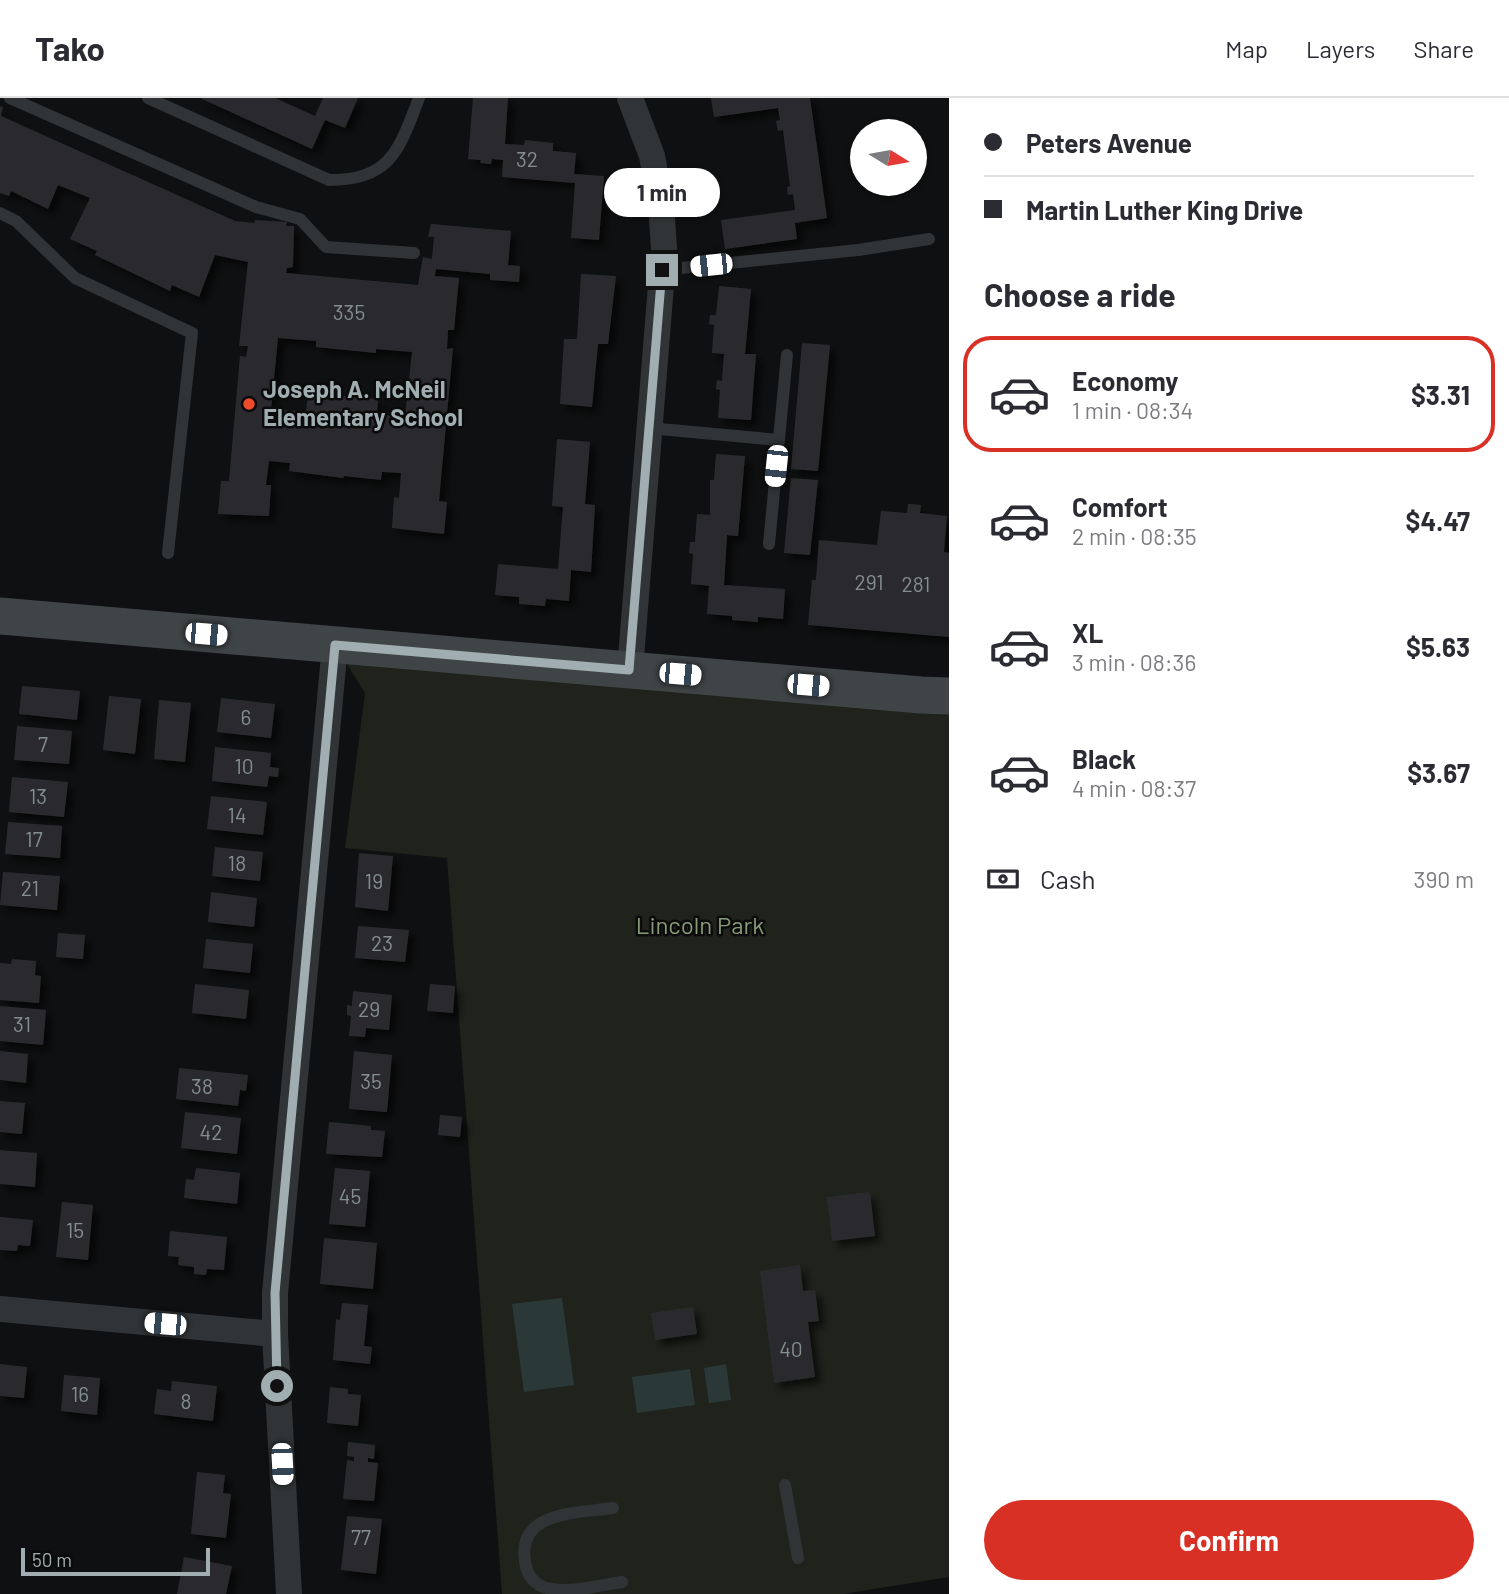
<!DOCTYPE html>
<html lang="en">
<head>
<meta charset="utf-8">
<style>
	body { margin:0; font-family:Barlow,sans-serif; background:#f2f2f3; color:#2b2b33; height:100vh; display:flex; flex-direction:column; font-size:26px; white-space:nowrap }
	* { box-sizing:border-box; margin:0 }
	p { font-size:23px; color:#7c7c81 }
	.icon { flex:none; width:38px; height:38px; fill:none; stroke:currentColor; stroke-width:2; stroke-linecap:round; stroke-linejoin:round }
	.map { position:relative; flex:1; overflow:hidden }
	.side { display:flex; flex-direction:column; background:#fff; width:560px }
	.side>* { flex:none }
	.banner { display:grid; align-content:center; height:154px; padding:0 35px; background:#fff }
	.needle { width:46px; rotate:101deg }
	.fabs { position:absolute; left:850px; top:21px; display:grid; gap:14px }
	.fabs a { display:grid; place-items:center; width:77px; height:77px; border-radius:50%; background:#fff; box-shadow:0 2px 5px #0004; font-size:35px }
	.scale { position:absolute; left:21px; bottom:18px; width:189px; box-sizing:border-box; padding-left:7px; border:4px solid #a1aeb1; border-top:0; font-size:19px; line-height:24px; white-space:nowrap; color:#a1aeb1; -webkit-text-stroke:5px #0b0b0c; paint-order:stroke }
	.end { position:absolute; width:32px; height:32px; margin:-16px; border:9px solid #a1aeb1; background:#111; box-shadow:0 0 0 4px #111 }
	.from { border-radius:50% }
	.bubble { position:absolute; height:49px; border-radius:24px; background:#fff; box-shadow:0 2px 5px #0004; font-size:23px; font-weight:700; line-height:49px; text-align:center }
	.car { position:absolute; width:21px; height:42px; margin:-21px -10px; border-radius:9px; box-shadow:0 0 5px 2px #0007; background:linear-gradient(#fff 24%,#345 0 40%,#fff 0 76%,#345 0 86%,#fff 0) }
	.banner b { display:flex; align-items:center; gap:24px; height:66px; font-size:26px }
	.banner b+b { border-top:2px solid #e1e1e2 }
	.banner i { width:18px; height:18px; background:#2b2b33 }
	ul { padding:0; list-style:none }
	li { display:flex; align-items:center; gap:21px; height:116px; margin:0 14px 10px; padding:0 21px; border:4px solid transparent; border-radius:28px }
	li div { flex:1 }
	li b { display:block; font-size:26px }
	li em { font-style:normal; font-weight:700 }
	li.selected { border-color:#d93025 }
	li>.icon { width:63px; height:63px; stroke-width:1.5 }
	h2 { padding:0 35px; font-size:32px; line-height:84px }
	.pay { display:flex; align-items:center; gap:18px; height:77px; padding:0 35px; font-size:26px }
	.pay p { margin-inline-start:auto }
	.primary-button { display:flex; gap:14px; margin-top:auto; padding:14px 35px }
	.primary-button a { flex:1; height:80px; border-radius:42px; background:#d93025; color:#fff; font-size:28px; font-weight:700; line-height:80px; text-align:center }
	header { display:flex; align-items:center; gap:42px; box-sizing:border-box; height:98px; padding:0 35px; background:#fff; border-bottom:2px solid #e1e1e2 }
	header strong { font-size:33px }
	nav { display:flex; gap:38px; margin-inline-start:auto; font-size:24px }
	main { display:flex; flex:1; min-height:0 }
	.map>svg:first-child { display:block }
</style>
</head>
<body>
<header>
<strong>Tako</strong>
<nav><a>Map</a><a>Layers</a><a>Share</a></nav>
</header>
<main>
<div class="map">
<svg width="949" height="1496" viewBox="0 0 949 1496">
	<defs>
		<filter id="shadow"><feDropShadow dx="6" dy="6" stdDeviation="3.5" flood-color="#0009"/></filter>
	</defs>
	<rect width="100%" height="100%" fill="#0f1011"/>
	<!-- green -->
	<path fill="#1f231c" d="M335,547l614,51v881l-106,17h-341l-55,-736 -102,-10 20,-155z"/>
	<!-- water -->
	<path fill="#2a3938" d="M562,1200l12,87 -50,7 -12,-88z
		M726,1266l5,36 -22,3 -5,-35z
		M690,1271l5,36 -58,8 -5,-36z"/>
	<!-- building -->
	<path fill="#2a2c2d" fill-rule="evenodd" filter="url(#shadow)" d="M200,0h75l40,18 8,-18h35l-13,30 -20,-8 -13,29z
		M473,0h35l-3,46 19,1 1,-5 28,3v8l23,2 -2,21 30,2 -5,64 -28,-2 4,-55 -73,-6 1,-17 -11,-1 -1,5 -11,-1 1,-3 -13,-1z
		M711,0h99l17,120 -32,5 2,16 -72,10 -4,-29 74,-10 -2,-16 -5,1 -1,-8 3,-1 -7,-56 -5,1 -2,-10 4,-1 -2,-12 -64,9z
		M0,8l3,1 -2,9 234,105 19,2 1,-3 32,2 -1,4h8l-1,41 -6,1 -1,5 132,12 5,-28 9,2 2,-22h-6l3,-13 80,7 -3,34 12,1 -1,16 -29,-2v-6l-54,-5 -1,7 24,2 -5,52h-6l-1,19 6,-1 -14,153 8,1 -3,32 -52,-6 2,-31 5,1 2,-25 -19,-1 -1,8 -37,-4 -1,2 -54,-7 1,-8 -21,-2 -3,24h5l-2,31 -51,-2 3,-33h8l11,-125 6,1 2,-11h-9l9,-84 -33,-7 -16,42 -27,-12 -2,6 -75,-36 2,-4 -27,-12 20,-41 -32,-13 -10,24 -37,-18 -2,5 -9,-3zM278,240l38,3v6l60,6v-4l36,3 -7,65 -28,-3 1,-15 -70,-6 -2,19 -35,-3z
		M581,176l35,2 -8,68h-10l-6,63 -32,-3 4,-65h13z
		M719,188l32,3 -6,65h11l-5,66 -33,-2 2,-28 -4,-1 1,-9 5,1 2,-27 -12,-1 2,-28 -5,-1 1,-9h6z
		M802,245l28,2 -12,126 -27,-2z
		M557,341l33,3 -5,62 10,1 -4,67 -20,-2 -2,31 -23,-2 -1,7 -26,-2v-7l-24,-2 3,-31 60,5 5,-62 -11,-1z
		M716,356l29,2 -7,80 -11,-1 -3,50 61,4 -2,30 -25,-2v5l-26,-2v-4l-25,-2 2,-28 -18,-2 2,-30 -4,-1 1,-11h5l2,-28 13,1v-35h4z
		M791,380l27,2 -8,75 -26,-2z
		M908,406l13,1 -1,8 27,3 -3,36 5,1v84l-141,-12 4,-45h4l3,-40 58,5 4,-34 26,2z
		M22,588l58,5 -3,29 -58,-6z
		M109,598l32,3 -6,55 -32,-4z
		M221,600l54,6 -4,34 -54,-6z
		M159,602l32,3 -6,59 -31,-3z
		M17,628l55,5 -3,33 -55,-4z
		M215,649l56,6 -1,14 9,1 -1,9 -9,-1 -2,11 -55,-6z
		M12,679l56,5 -4,35 -55,-5z
		M211,698l56,6 -4,33 -56,-6z
		M8,724l54,4 -2,32 -55,-4z
		M215,749l48,5 -3,29 -48,-5z
		M359,755l34,3 -5,55 -33,-4z
		M3,774l57,4 -3,34 -57,-5z
		M211,794l46,6 -3,29 -46,-5z
		M358,828l51,4 -4,32 -50,-4z
		M58,835l27,2 -2,24 -27,-2z
		M206,841l47,5 -3,29 -47,-5z
		M12,861l24,2 -1,14 6,1 -2,27 -39,-3v-37l11,1z
		M195,886l54,6 -3,29 -54,-6z
		M430,886l25,2 -2,27 -26,-2z
		M353,893l39,4 -3,35 -23,-2 -1,9 -16,-1 2,-20 -4,-1v-10l5,1z
		M0,908l46,4 -3,35 -43,-4z
		M0,953l28,3 -2,29 -26,-3z
		M354,953l38,4 -5,57 -38,-3z
		M179,970l69,7 -2,16 -6,-1 -2,16 -62,-7z
		M0,1003l25,2 -3,31 -22,-2z
		M185,1014l56,6 -4,36 -56,-6z
		M440,1017l22,2 -2,20 -22,-2z
		M329,1024l42,4v4l14,1 -3,26 -56,-3z
		M0,1052l37,3 -2,34 -35,-3z
		M196,1070l44,5 -3,31 -53,-6 2,-19 8,1z
		M335,1070l35,3 -5,56 -36,-3z
		M870,1094l5,44 -43,5 -5,-44z
		M62,1104l31,3 -5,55 -32,-3z
		M0,1119l33,3 -3,26 -12,-1 -1,6 -17,-1z
		M170,1133l57,6 -3,33 -17,-1 -1,6 -12,-1v-7l-16,-2 1,-8 -11,-1z
		M324,1140l53,5 -4,46 -53,-5z
		M800,1167l3,26 12,-1 4,31 -11,1 7,55 -41,6 -14,-112z
		M342,1205l26,2 -4,41 8,1 -2,17 -37,-4 3,-41 4,1z
		M693,1209l4,27 -42,6 -4,-27z
		M0,1266l27,3 -3,31 -24,-2z
		M64,1277l36,3 -3,37 -36,-4z
		M172,1283l45,5 -4,35 -59,-7 3,-25 14,2z
		M330,1289l18,2v5l13,1 -3,31 -31,-3z
		M348,1344l27,3 -1,14 -6,-1v4l10,1 -4,38 -31,-2 4,-39 7,1v-4l-7,-1z
		M197,1374l28,3 -2,18 8,1 -5,44 -35,-4z
		M347,1418l35,3 -6,55 -35,-4z
		M184,1459l48,9 -6,28h-49z"/>
	<g fill="none" stroke-linecap="round" stroke-linejoin="round">
		<!-- service -->
		<path stroke="#313436" stroke-width="12" d="M10,0l246,109 44,12 26,28 88,6
			M148,0l181,82c62,0 70,-30 90,-82
			M0,115l16,8 59,57 117,55 -24,220
			M662,172l196,-20 71,-11
			M649,330l130,12
			M769,446l18,-189
			M785,1387l13,73
			M613,1410c-35,5 -96,3 -88,53 1,13 9,24 22,27 23,6 52,-3 75,-6"/>
		<!-- minor -->
		<path stroke="#313436" stroke-width="26" d="M630,572l34,-422 -3,-44 -9,-48 -22,-58
			M0,1211l275,25
			M289,1496l-14,-260v-41l60,-648"/>
		<!-- secondary -->
		<path stroke="#3f4446" stroke-width="37" d="M0,518l921,79 28,1"/>
	</g>
	<g fill="none" stroke-linecap="round" stroke-linejoin="round">
		<!-- route -->
		<path stroke="#a1aeb1" stroke-width="9" d="M277,1288l-2,-93 60,-648 294,25 33,-400"/>
	</g>
	<!-- markers -->
	<circle fill="#ed4c2c" stroke="#0b0b0c" stroke-width="2.5" cx="249" cy="306" r="7"/>
	<g text-anchor="middle" stroke-width="5" stroke-linejoin="round" paint-order="stroke">
		<!-- number labels -->
		<g font-size="21" fill="#838e90">
			<text x="527" y="69">32</text>
			<text x="349" y="222">335</text>
			<text x="869" y="492">291</text>
			<text x="916" y="494">281</text>
			<text x="246" y="627">6</text>
			<text x="43" y="654">7</text>
			<text x="244" y="676">10</text>
			<text x="38" y="706">13</text>
			<text x="237" y="725">14</text>
			<text x="34" y="749">17</text>
			<text x="237" y="773">18</text>
			<text x="374" y="791">19</text>
			<text x="30" y="798">21</text>
			<text x="382" y="853">23</text>
			<text x="369" y="919">29</text>
			<text x="22" y="934">31</text>
			<text x="371" y="991">35</text>
			<text x="202" y="996">38</text>
			<text x="211" y="1042">42</text>
			<text x="350" y="1106">45</text>
			<text x="75" y="1140">15</text>
			<text x="791" y="1259">40</text>
			<text x="80" y="1304">16</text>
			<text x="186" y="1311">8</text>
			<text x="361" y="1447">77</text>
		</g>
		<!-- poi labels -->
		<g font-size="24" font-weight="bold" fill="#a1aeb1" stroke="#0b0b0c" text-anchor="start">
			<text x="263" y="300">Joseph A. McNeil<tspan x="263" dy="28">Elementary School</tspan></text>
		</g>
		<!-- park labels -->
		<g font-size="24" fill="#889c78" stroke="#0b0b0c">
			<text x="700" y="836">Lincoln Park</text>
		</g>
	</g>
</svg>
<div class="fabs">
<a><svg class="needle" viewBox="-14 -14 28 28"><path d="M0-13l5 13h-10z" fill="#e53935"/><path d="M0 13l5-13h-10z" fill="#7c7c81"/></svg></a>
</div>
<div class="scale">50 m</div>
<i class="end from" style="left:277px;top:1288px"></i>
<i class="end" style="left:662px;top:172px"></i>
<div class="bubble" style="left:604px;top:70px;width:116px">1 min</div>
<i class="car" style="left:711px;top:167px;rotate:264deg"></i>
<i class="car" style="left:776px;top:368px;rotate:186deg"></i>
<i class="car" style="left:206px;top:536px;rotate:95deg"></i>
<i class="car" style="left:680px;top:576px;rotate:95deg"></i>
<i class="car" style="left:808px;top:587px;rotate:95deg"></i>
<i class="car" style="left:165px;top:1226px;rotate:275deg"></i>
<i class="car" style="left:282px;top:1366px;rotate:177deg"></i>
</div>
<section class="side">
<div class="banner">
<b><i class="from"></i>Peters Avenue</b>
<b><i></i>Martin Luther King Drive</b>
</div>
<h2>Choose a ride</h2>
<ul>
<li class="selected"><svg class="icon" aria-label="car" viewBox="0 0 24 24"><path d="M5 17H2v-5l4-1 3-4h7l3 4 3 1v5h-3M9 17h6M6 11h13"/><circle cx="7" cy="17" r="2"/><circle cx="17" cy="17" r="2"/></svg><div><b>Economy</b><p>1 min · 08:34</p></div><em>$3.31</em></li>
<li><svg class="icon" aria-label="car" viewBox="0 0 24 24"><path d="M5 17H2v-5l4-1 3-4h7l3 4 3 1v5h-3M9 17h6M6 11h13"/><circle cx="7" cy="17" r="2"/><circle cx="17" cy="17" r="2"/></svg><div><b>Comfort</b><p>2 min · 08:35</p></div><em>$4.47</em></li>
<li><svg class="icon" aria-label="car" viewBox="0 0 24 24"><path d="M5 17H2v-5l4-1 3-4h7l3 4 3 1v5h-3M9 17h6M6 11h13"/><circle cx="7" cy="17" r="2"/><circle cx="17" cy="17" r="2"/></svg><div><b>XL</b><p>3 min · 08:36</p></div><em>$5.63</em></li>
<li><svg class="icon" aria-label="car" viewBox="0 0 24 24"><path d="M5 17H2v-5l4-1 3-4h7l3 4 3 1v5h-3M9 17h6M6 11h13"/><circle cx="7" cy="17" r="2"/><circle cx="17" cy="17" r="2"/></svg><div><b>Black</b><p>4 min · 08:37</p></div><em>$3.67</em></li>
</ul>
<div class="pay"><svg class="icon" aria-label="cash" viewBox="0 0 24 24"><path d="M3 7h18v10H3z"/><circle cx="12" cy="12" r="2"/></svg>Cash<p>390 m</p></div>
<div class="primary-button"><a>Confirm</a></div>
</section>
</main>
</body>
</html>
